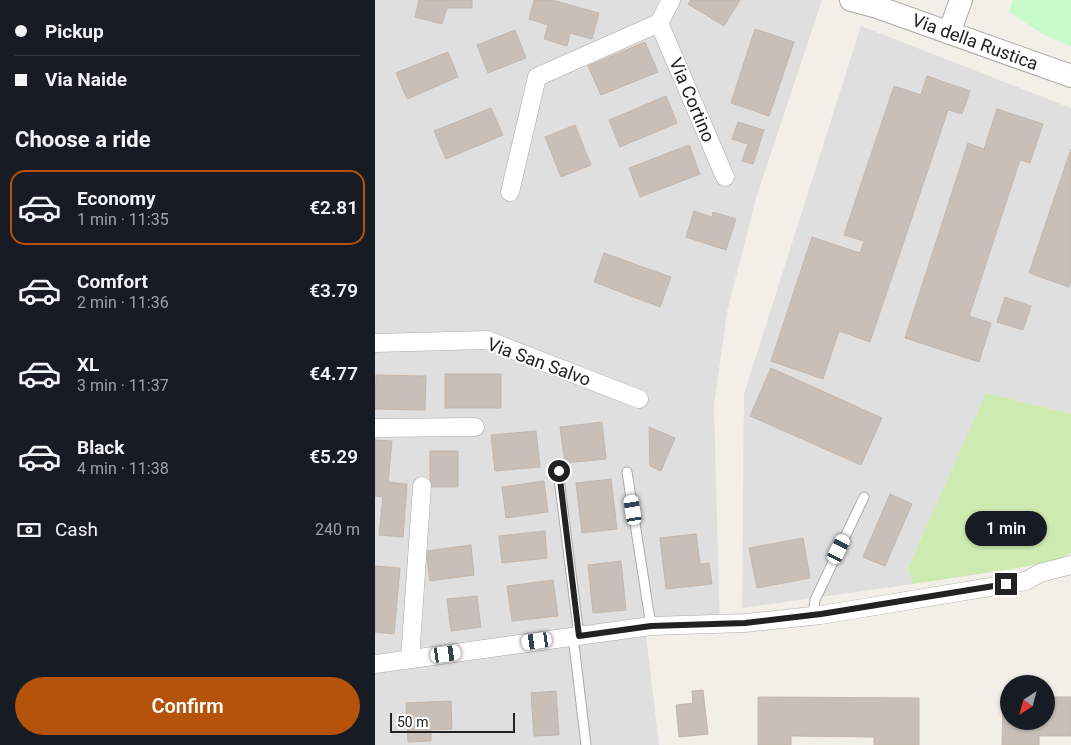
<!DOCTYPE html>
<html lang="en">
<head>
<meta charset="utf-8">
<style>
	body { margin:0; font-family:Roboto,sans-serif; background:#242831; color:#f1f3f6; height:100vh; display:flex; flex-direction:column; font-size:19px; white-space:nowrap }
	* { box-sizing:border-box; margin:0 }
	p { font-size:16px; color:#9ea1a6 }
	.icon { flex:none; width:28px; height:28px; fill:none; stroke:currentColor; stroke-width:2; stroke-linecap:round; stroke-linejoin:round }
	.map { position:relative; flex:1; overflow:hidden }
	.details { display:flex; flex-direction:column; background:#171b24; width:375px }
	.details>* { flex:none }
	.guide { display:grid; align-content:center; height:110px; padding:0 15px; background:#171b24 }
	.needle { width:32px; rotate:216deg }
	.fabs { position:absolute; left:625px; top:675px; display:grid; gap:10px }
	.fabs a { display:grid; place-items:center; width:55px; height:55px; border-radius:50%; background:#171b24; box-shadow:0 1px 4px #0004; font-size:25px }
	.scale { position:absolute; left:15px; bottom:12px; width:125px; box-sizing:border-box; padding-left:5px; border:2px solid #222; border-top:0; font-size:14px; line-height:18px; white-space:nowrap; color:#222; -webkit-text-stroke:4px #fff; paint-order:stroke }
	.end { position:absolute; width:22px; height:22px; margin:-11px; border:6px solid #222; background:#fff; box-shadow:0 0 0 2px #fff }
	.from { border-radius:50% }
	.bubble { position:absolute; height:35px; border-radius:18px; background:#171b24; box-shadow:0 1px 4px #0004; font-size:16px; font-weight:600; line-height:35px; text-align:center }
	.car { position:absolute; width:15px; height:30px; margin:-15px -8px; border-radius:6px; box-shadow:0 0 4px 1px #0007; background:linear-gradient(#fff 24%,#345 0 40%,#fff 0 76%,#345 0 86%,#fff 0) }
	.guide b { display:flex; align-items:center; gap:18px; height:48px; font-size:19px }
	.guide b+b { border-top:1px solid #363941 }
	.guide i { width:12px; height:12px; background:#f1f3f6 }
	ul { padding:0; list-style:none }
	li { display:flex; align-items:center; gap:15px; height:75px; margin:0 10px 8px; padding:0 5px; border:2px solid transparent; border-radius:15px }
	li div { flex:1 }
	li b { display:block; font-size:19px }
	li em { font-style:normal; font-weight:600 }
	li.active { border-color:#b45309 }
	li>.icon { width:45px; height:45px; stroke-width:1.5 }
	h2 { padding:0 15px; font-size:22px; line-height:60px }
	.pay { display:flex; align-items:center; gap:12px; height:55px; padding:0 15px; font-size:19px }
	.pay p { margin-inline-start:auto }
	.button { display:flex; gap:10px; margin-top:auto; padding:10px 15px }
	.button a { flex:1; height:58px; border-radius:30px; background:#b45309; color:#fff; font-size:20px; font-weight:600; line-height:58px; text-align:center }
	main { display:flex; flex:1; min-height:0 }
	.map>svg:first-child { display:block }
</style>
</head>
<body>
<main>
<section class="details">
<div class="guide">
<b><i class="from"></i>Pickup</b>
<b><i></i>Via Naide</b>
</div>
<h2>Choose a ride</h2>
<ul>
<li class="active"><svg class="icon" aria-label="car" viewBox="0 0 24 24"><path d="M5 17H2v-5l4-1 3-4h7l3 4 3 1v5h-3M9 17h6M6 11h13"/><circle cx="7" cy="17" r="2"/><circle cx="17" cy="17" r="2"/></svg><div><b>Economy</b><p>1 min · 11:35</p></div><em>€2.81</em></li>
<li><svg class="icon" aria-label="car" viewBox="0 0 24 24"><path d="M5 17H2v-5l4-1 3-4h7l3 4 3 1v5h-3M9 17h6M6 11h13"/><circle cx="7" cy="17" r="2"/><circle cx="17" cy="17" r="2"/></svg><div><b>Comfort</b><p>2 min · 11:36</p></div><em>€3.79</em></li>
<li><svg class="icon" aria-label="car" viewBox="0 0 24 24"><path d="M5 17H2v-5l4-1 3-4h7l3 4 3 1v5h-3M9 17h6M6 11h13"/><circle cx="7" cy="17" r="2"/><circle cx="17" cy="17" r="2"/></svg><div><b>XL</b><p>3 min · 11:37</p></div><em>€4.77</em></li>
<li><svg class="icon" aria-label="car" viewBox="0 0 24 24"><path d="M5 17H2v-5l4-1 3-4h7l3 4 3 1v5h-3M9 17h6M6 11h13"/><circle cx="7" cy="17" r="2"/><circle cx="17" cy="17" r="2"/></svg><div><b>Black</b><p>4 min · 11:38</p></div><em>€5.29</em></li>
</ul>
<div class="pay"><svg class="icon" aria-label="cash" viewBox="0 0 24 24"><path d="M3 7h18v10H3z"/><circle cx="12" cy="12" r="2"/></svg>Cash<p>240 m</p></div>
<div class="button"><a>Confirm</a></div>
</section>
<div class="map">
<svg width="696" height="745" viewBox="0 0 696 745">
	<rect width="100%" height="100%" fill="#f2efe9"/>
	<!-- residential -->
	<path fill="#e0dfdf" d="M0,0h447l-66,198 -29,114 -13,94 6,225 -74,4 13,110h-284z
		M486,26l210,82v306l-85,-20 -78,174 5,16 -171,24 2,-214z"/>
	<!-- grass -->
	<path fill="#cdebb0" d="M611,393l85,21v139l-11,6 -36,8 -111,17 -5,-16z"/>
	<!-- park -->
	<path fill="#c8facc" d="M638,0h58v46l-25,-10 -37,-24z"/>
	<!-- building -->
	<path fill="#c7bfb8" stroke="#c4b6ab" d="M44,0h53v8h-25l-5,16 -27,-7z
		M159,0h18l47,13 -7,26 -22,-6 -3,13 -23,-7 4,-14 -19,-6z
		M316,0h49l-16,26 -36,-22z
		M380,29l39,13 -25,74 -38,-13z
		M140,30l11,28 -38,15 -11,-28z
		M270,42l13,30 -57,23 -13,-29z
		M73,52l10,25 -51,22 -11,-26z
		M552,76l43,15 -8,23 -14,-4 -78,232 -31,-11 -16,48 -52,-18 41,-124 48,16 4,-12 -20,-6 50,-149 27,9z
		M291,96l11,27 -57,24 -11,-27z
		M116,108l12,27 -57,24 -12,-28z
		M622,109l46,15 -13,39 -10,-3 -51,156 22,7 -12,39 -74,-24 63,-195 16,6z
		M363,122l26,8 -11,34 -11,-3 6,-17 -16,-5z
		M200,125l16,40 -30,12 -16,-40z
		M314,145l11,29 -60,23 -11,-29z
		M696,149v131l-2,7 -40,-14z
		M319,211l18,6 1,-5 23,7 -10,31 -40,-13z
		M229,253l67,24 -11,30 -66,-25z
		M630,297l26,9 -8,24 -26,-8z
		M396,368l111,50 -21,47 -111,-49z
		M70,374h56v34h-56z
		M1,375l50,1 -1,34 -50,-1z
		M227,422l4,37 -41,4 -5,-36z
		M274,427l26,11 -14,33 -11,-5z
		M161,431l4,36 -45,4 -4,-36z
		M0,440l17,1 -4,41 19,2 -4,53 -24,-2 4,-38 -8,-1z
		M55,451h28v36h-28z
		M236,479l6,50 -35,4 -6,-50z
		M169,481l4,31 -42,6 -4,-31z
		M515,494l22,10 -27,62 -22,-9z
		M170,531l2,27 -45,5 -3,-27z
		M321,534l4,30 9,-1 3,21 -46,5 -6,-51z
		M428,538l7,40 -53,10 -8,-40z
		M96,545l3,30 -44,6 -4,-30z
		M246,561l5,49 -33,3 -5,-48z
		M0,566l25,2 -6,66 -19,-2z
		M178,580l5,36 -46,5 -5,-35z
		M102,596l4,31 -30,4 -4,-32z
		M328,690l5,44 -29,3 -3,-32 17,-2 -1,-12z
		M181,691l3,44 -25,1 -3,-43z
		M628,696h6v25h37v-24h25v39h-32v9h-37z
		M383,697l161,1v47h-45v-8l-83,-1v9h-33z
		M76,701l1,28 -21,1v11l-23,1 -2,-39z"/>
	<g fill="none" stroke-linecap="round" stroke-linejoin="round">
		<defs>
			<path id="service" d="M183,471l21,165
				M252,472l24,154
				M438,615l2,-15 49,-103
				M198,636l13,109"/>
			<path id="minor" d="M284,23l66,154
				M135,192l27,-115 122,-54 12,-23
				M0,343l112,-3 152,59
				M0,428l100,-1
				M35,659l12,-173
				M0,664l276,-38 94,-3 76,-8 205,-34 14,-8 31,-8"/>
			<path id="tertiary" d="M476,0l26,7 194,69
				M574,33l12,-33"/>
		</defs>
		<!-- service casing -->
		<use href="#service" stroke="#a9a9a9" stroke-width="11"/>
		<!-- minor casing -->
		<use href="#minor" stroke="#a9a9a9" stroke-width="19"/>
		<!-- tertiary casing -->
		<use href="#tertiary" stroke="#a9a9a9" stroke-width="24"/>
		<!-- service -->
		<use href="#service" stroke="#fff" stroke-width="9"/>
		<!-- minor -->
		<use href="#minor" stroke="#fff" stroke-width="18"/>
		<!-- tertiary -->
		<use href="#tertiary" stroke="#fff" stroke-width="22"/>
	</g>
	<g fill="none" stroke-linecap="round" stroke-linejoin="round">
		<!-- route -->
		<path stroke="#222" stroke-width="6" d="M184,471l20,165 72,-10 94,-3 76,-9 185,-30"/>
	</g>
	<g text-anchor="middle" stroke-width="4" stroke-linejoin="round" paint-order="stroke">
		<!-- street labels -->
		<g font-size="18" fill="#222" stroke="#fff">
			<text transform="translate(600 42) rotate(20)" y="6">Via della Rustica</text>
			<text transform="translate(317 100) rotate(67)" y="6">Via Cortino</text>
			<text transform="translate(164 362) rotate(20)" y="6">Via San Salvo</text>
		</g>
	</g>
</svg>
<div class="fabs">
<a><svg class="needle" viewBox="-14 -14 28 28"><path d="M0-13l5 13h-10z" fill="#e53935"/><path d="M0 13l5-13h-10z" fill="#9ea1a6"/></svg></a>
</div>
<div class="scale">50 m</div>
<i class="end from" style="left:184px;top:471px"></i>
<i class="end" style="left:631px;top:584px"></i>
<div class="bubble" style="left:590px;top:511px;width:82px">1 min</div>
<i class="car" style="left:258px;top:510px;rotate:351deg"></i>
<i class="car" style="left:464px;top:549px;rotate:26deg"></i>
<i class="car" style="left:162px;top:641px;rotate:262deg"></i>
<i class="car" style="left:71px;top:654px;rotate:82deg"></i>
</div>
</main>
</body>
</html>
